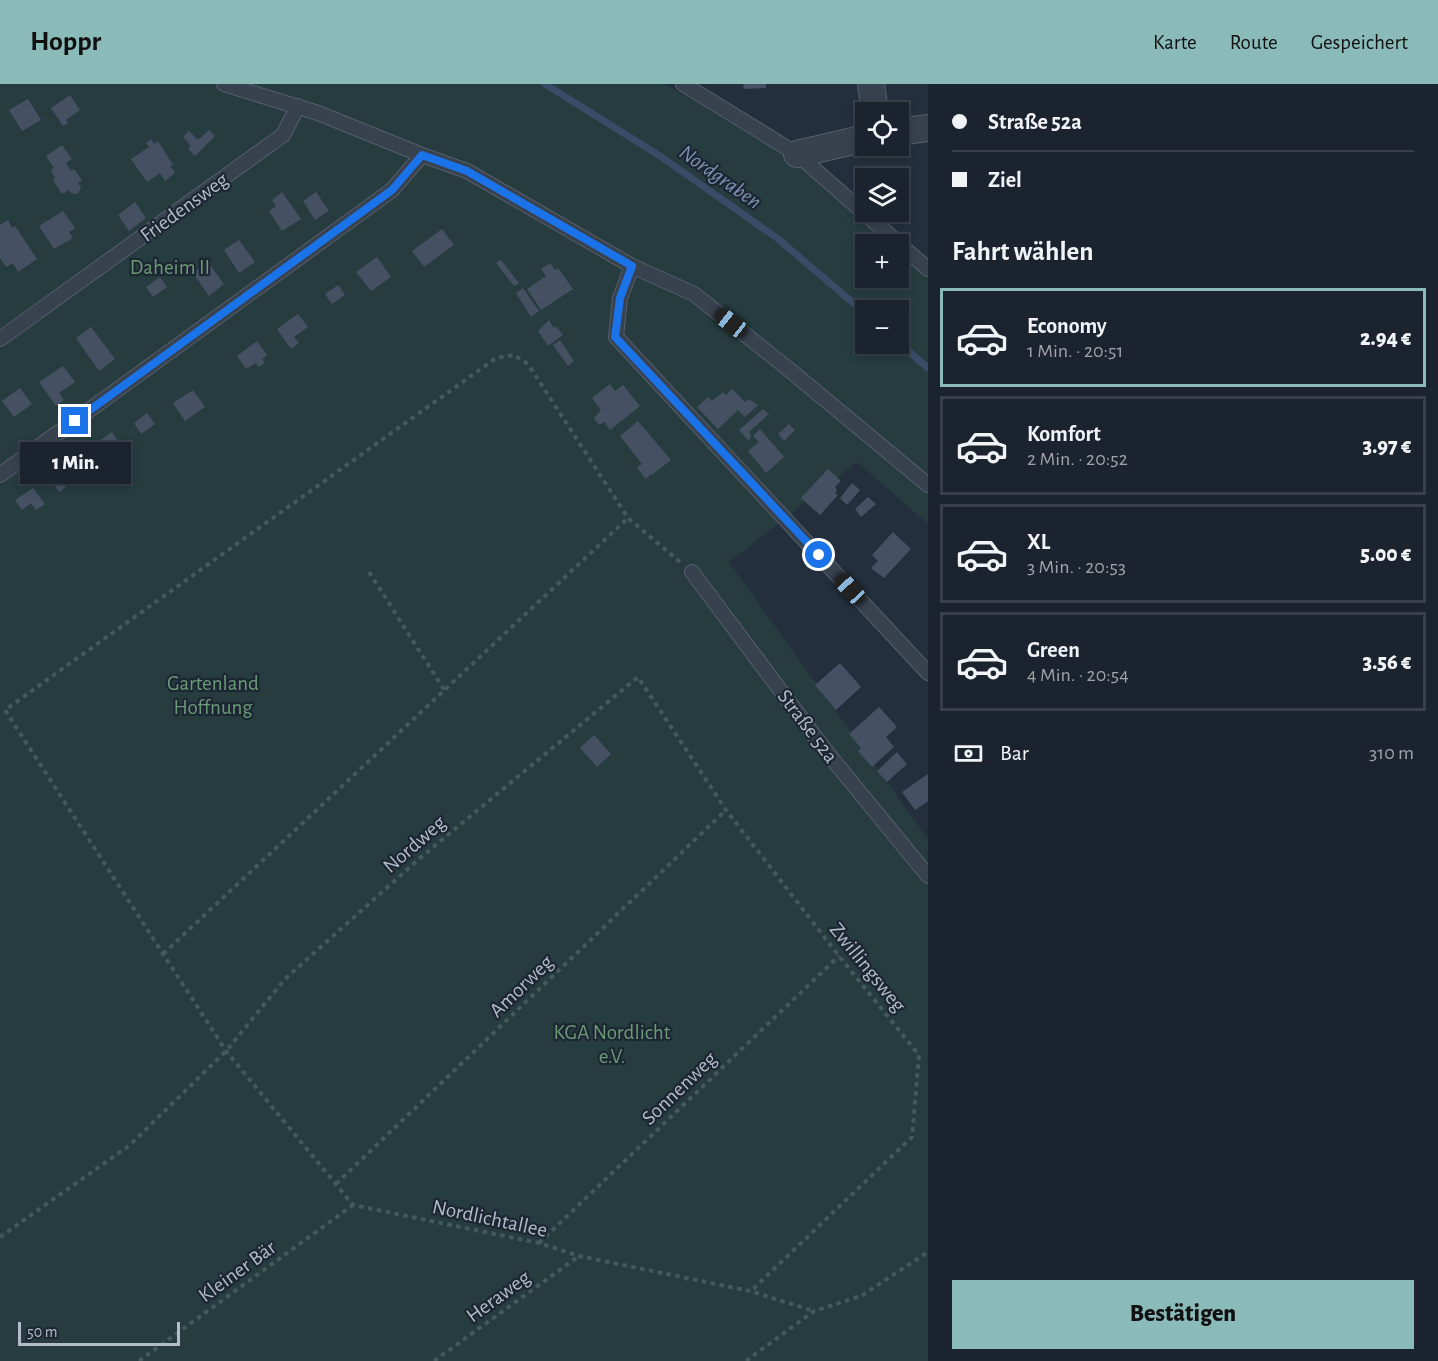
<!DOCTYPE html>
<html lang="de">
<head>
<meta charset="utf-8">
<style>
	body { margin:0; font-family:"Alegreya Sans",sans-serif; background:#242b36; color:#f1f3f6; height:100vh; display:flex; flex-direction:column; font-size:22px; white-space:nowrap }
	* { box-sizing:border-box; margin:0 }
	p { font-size:20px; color:#a0a4aa }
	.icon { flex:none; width:33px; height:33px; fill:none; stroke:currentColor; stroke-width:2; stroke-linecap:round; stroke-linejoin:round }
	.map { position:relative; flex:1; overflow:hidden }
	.side { display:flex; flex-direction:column; background:#1b232e; width:510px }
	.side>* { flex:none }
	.guide { display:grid; align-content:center; height:132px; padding:0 24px; background:#1b232e }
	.fabs { position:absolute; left:855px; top:18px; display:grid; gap:12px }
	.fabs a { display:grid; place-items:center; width:54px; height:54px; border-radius:0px; background:#1b232e; box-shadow:0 3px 9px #0003,0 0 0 2px #39404a; font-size:30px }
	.scale { position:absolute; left:18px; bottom:15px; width:162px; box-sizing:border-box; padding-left:6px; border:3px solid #b4bcc9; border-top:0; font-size:16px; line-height:21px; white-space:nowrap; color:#b4bcc9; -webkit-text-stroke:4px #1d2633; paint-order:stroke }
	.end { position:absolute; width:27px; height:27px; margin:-14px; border:8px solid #1a73e8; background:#fff; box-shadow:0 0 0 3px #fff }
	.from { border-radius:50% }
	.bubble { position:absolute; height:42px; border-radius:0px; background:#1b232e; box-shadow:0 3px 9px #0003,0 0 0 2px #39404a; font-size:20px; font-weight:800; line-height:42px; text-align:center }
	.car { position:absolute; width:18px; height:36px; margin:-18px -9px; border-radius:8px; box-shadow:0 0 4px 2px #0007; background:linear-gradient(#222 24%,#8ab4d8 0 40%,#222 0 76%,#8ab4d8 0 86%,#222 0) }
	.guide b { display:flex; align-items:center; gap:21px; height:57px; font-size:22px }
	.guide b+b { border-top:2px solid #39404a }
	.guide i { width:15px; height:15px; background:#f1f3f6 }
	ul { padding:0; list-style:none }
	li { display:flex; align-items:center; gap:18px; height:99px; margin:0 12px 9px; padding:0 12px; border:3px solid #39404a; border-radius:0px }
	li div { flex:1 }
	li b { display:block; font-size:22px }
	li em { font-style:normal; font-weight:800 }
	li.active { border-color:#8bbbb9 }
	li>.icon { width:54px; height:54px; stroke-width:1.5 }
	h2 { padding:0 24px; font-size:27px; line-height:72px }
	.pay { display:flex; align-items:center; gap:15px; height:66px; padding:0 24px; font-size:22px }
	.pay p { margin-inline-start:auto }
	.button { display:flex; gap:12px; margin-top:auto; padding:12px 24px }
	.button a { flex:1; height:69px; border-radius:0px; background:#8bbbb9; color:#111; font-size:24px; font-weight:800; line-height:69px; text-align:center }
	header { display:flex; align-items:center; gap:36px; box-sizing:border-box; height:84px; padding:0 30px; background:#8bbbb9; color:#111 }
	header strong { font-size:28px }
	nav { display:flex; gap:33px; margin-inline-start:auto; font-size:21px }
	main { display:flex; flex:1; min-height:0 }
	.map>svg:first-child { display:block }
</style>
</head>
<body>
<header>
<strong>Hoppr</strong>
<nav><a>Karte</a><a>Route</a><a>Gespeichert</a></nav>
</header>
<main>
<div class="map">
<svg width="928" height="1277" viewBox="0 0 928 1277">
	<rect width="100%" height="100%" fill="#242f3e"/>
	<!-- green -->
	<path fill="#263c3f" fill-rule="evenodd" d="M0,0h665l118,67 108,93h-25v34h32l1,-27 29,26v247l-71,-62 -128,100 199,277v522h-928zM866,226h32v34h-32z"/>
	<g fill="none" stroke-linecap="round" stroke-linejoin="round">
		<!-- stream -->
		<path stroke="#394c67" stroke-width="7" d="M545,0l115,72 117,82 89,76
			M898,258l30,26"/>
	</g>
	<!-- building -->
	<path fill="#455162" d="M743,0h23v4l-22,1z
		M70,11l10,15 -14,10 2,3 -5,3 -12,-18z
		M28,15l13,21 -19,11 -13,-21z
		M209,46l6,6 -20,20 -7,-7 3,-3 -8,-9 6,-6 9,9z
		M151,55l3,5 4,-3 15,24 -3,1 5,7 -10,8 -5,-8 -13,9 -16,-23 18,-12 -3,-4z
		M62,61l10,14 -6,4 5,8 3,-2 8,11 -4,3 3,4 -2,5 -3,2 -5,-1 -2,-3 -7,4 -9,-14 2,-2 -4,-8 3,-2 -8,-12z
		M282,108l19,27 -19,12 -13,-20 7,-5 -4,-6z
		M316,108l13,19 -14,9 -12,-19z
		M135,118l11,16 -17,13 -11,-16z
		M63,127l12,17 -6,4 4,6 -19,11 -15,-23z
		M8,136l4,8 3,-2 22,33 -19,13 -5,-9 -7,4 -6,-9v-33z
		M442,145l12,16 -30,22 -12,-16z
		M239,156l16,22 -16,11 -15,-23z
		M377,173l14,20 -20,14 -15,-19z
		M501,176l18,23 -5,3 -18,-23z
		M208,178l16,22 -15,12 -16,-23z
		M550,179l5,7 3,-2 15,21 -32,21 -14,-21 19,-13 -5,-7z
		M160,193l7,10 -14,10 -7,-10z
		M338,201l7,10 -13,9 -7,-10z
		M523,204l16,23 -8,6 -15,-24z
		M298,230l10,13 -14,10 5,6 -8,6 -14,-20z
		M549,236l5,8 2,-2 7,9 -15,11 -10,-15z
		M91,243l24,32 -16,12 -23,-33z
		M560,256l14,21 -6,5 -15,-21z
		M257,257l10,14 -5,4 3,4 -6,4 -3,-4 -10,6 -9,-13z
		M63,282l12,16 -16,11 5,7 -8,6 -17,-24z
		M610,300l5,7 8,-6 17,21 -30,24 -6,-8 -5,3 -5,-7 7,-8 -9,-12z
		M20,304l12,16 -18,13 -12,-16z
		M732,305l13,13 4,-3 9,6 -13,12 -7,-7 -20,19 -21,-22 11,-10 4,4 11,-9 3,3z
		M193,306l12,17 -20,14 -12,-18z
		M763,325l6,5 -20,18 2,3 -2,6 -10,-11z
		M147,329l8,11 -14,10 -7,-11z
		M638,337l33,39 -19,15 -1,-1 -5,5 -9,-11 5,-4 -22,-28z
		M789,340l6,6 -11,11 -6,-7z
		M760,345l24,28 -18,16 -18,-22 11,-9 -6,-6z
		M112,348l13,19 -14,10 -13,-19z
		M65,381l6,8 4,-3 5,6 -21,16 -11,-15z
		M828,385l13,12 -6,6 2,3 -2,3 3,2 -18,20 -19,-17z
		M852,399l8,7 -13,15 -7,-7z
		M33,404l12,16 -9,6 -5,-7 -9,7 -7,-10z
		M868,413l8,7 -15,13 -6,-8z
		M893,448l18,17 -27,29 -13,-10 7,-7 -6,-6z
		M840,579l21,24 -25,23 -21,-25z
		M879,623l18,20 -11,10 8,10 -22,20 -14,-16 3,-3 -12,-14z
		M594,651l17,19 -14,13 -17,-19z
		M897,668l10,12 -20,18 -10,-11z
		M928,690v27l-13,9 -13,-18z"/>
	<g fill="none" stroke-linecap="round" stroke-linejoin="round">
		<defs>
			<path id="service" d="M224,0l94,29 104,42 45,16 165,95 62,28 92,73 142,118
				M683,0l114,70 131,115
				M632,182l-12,32 -4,39 312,336
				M0,255l283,-204 15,-29
				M0,391l392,-285 30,-35
				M692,488l133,178 103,126"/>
			<path id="minor" d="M871,0l4,28
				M898,48l30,-4
				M797,70l69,-16"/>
		</defs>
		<!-- service casing -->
		<use href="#service" stroke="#565f6c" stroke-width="16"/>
		<!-- minor casing -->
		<use href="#minor" stroke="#565f6c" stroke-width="28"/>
		<!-- path -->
		<path stroke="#44595c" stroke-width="4" stroke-dasharray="4.5 4.5" stroke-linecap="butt" d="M680,478l-52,-44 -100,-154 -14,-9 -18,3 -491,352 221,341 127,154 186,38 40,13 171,35 64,20
			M369,488l76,119
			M163,870l465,-436
			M336,1100l390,-374
			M0,1153l130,-92 96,-94 59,-72 135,-121 218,-181 88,133 113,146 80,99 -7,82 -161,154
			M539,1159l300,-287
			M139,1277l214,-156
			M434,1277l145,-105
			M746,1277l68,-50 47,-15 67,-44"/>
		<!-- service -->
		<use href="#service" stroke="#38414e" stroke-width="14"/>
		<!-- minor -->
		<use href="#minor" stroke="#38414e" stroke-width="26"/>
	</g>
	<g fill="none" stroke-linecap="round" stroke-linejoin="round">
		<!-- route -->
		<path stroke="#1a73e8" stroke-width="8" d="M75,337l317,-231 30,-35 45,16 165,95 -12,32 -5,39 204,218"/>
	</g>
	<g text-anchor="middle" stroke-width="4.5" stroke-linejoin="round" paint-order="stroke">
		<!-- street labels -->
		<g font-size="21" fill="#b4bcc9" stroke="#1d2633">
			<text transform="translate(184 123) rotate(-36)" y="7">Friedensweg</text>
			<text transform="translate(808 642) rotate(53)" y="7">Straße 52a</text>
			<text transform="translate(414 760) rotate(-41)" y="7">Nordweg</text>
			<text transform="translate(868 883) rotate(51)" y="7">Zwillingsweg</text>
			<text transform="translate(521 902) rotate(-44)" y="7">Amorweg</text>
			<text transform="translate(679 1004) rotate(-44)" y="7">Sonnenweg</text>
			<text transform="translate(490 1134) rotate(12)" y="7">Nordlichtallee</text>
			<text transform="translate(237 1187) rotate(-36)" y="7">Kleiner Bär</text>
			<text transform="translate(498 1212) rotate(-36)" y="7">Heraweg</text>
		</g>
		<!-- park labels -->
		<g font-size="21" fill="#6b9a76" stroke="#1d2633">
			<text x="170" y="190">Daheim II</text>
			<text x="213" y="606">Gartenland<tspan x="213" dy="24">Hoffnung</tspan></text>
			<text x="612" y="955">KGA Nordlicht<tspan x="612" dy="24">e.V.</tspan></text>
		</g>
		<!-- water labels -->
		<g font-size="22" font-style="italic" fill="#7c92b1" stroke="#1d2633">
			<text transform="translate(721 92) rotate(35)" y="8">Nordgraben</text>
		</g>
	</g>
</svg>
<div class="fabs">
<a><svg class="icon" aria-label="locate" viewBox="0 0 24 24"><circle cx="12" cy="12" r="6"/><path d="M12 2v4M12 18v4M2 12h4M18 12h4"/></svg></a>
<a><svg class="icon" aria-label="layers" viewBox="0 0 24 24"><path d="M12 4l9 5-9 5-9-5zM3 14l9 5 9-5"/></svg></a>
<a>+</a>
<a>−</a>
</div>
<div class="scale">50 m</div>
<i class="end from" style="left:819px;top:471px"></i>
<i class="end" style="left:75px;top:337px"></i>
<div class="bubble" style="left:20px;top:358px;width:111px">1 Min.</div>
<i class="car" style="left:731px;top:239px;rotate:308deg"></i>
<i class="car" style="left:850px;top:505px;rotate:317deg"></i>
</div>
<section class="side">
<div class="guide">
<b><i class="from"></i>Straße 52a</b>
<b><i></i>Ziel</b>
</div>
<h2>Fahrt wählen</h2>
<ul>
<li class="active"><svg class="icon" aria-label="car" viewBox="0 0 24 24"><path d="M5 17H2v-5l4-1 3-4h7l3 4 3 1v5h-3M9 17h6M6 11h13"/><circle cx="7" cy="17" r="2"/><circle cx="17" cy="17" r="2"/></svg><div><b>Economy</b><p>1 Min. · 20:51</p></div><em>2.94 €</em></li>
<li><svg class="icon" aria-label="car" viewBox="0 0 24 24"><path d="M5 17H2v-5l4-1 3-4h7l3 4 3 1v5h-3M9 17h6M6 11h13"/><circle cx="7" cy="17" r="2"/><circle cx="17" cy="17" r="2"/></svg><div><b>Komfort</b><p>2 Min. · 20:52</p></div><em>3.97 €</em></li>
<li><svg class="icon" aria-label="car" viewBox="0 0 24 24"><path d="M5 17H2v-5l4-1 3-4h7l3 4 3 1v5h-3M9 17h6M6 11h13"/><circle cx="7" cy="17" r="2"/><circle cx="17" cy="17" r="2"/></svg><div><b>XL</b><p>3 Min. · 20:53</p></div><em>5.00 €</em></li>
<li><svg class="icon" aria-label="car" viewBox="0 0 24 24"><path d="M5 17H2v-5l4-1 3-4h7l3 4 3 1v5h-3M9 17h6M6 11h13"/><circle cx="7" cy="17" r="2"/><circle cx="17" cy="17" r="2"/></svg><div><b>Green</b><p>4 Min. · 20:54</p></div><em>3.56 €</em></li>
</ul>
<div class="pay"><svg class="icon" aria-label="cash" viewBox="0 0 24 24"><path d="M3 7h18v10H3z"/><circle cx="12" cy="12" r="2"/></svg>Bar<p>310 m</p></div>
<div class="button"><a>Bestätigen</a></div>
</section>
</main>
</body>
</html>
